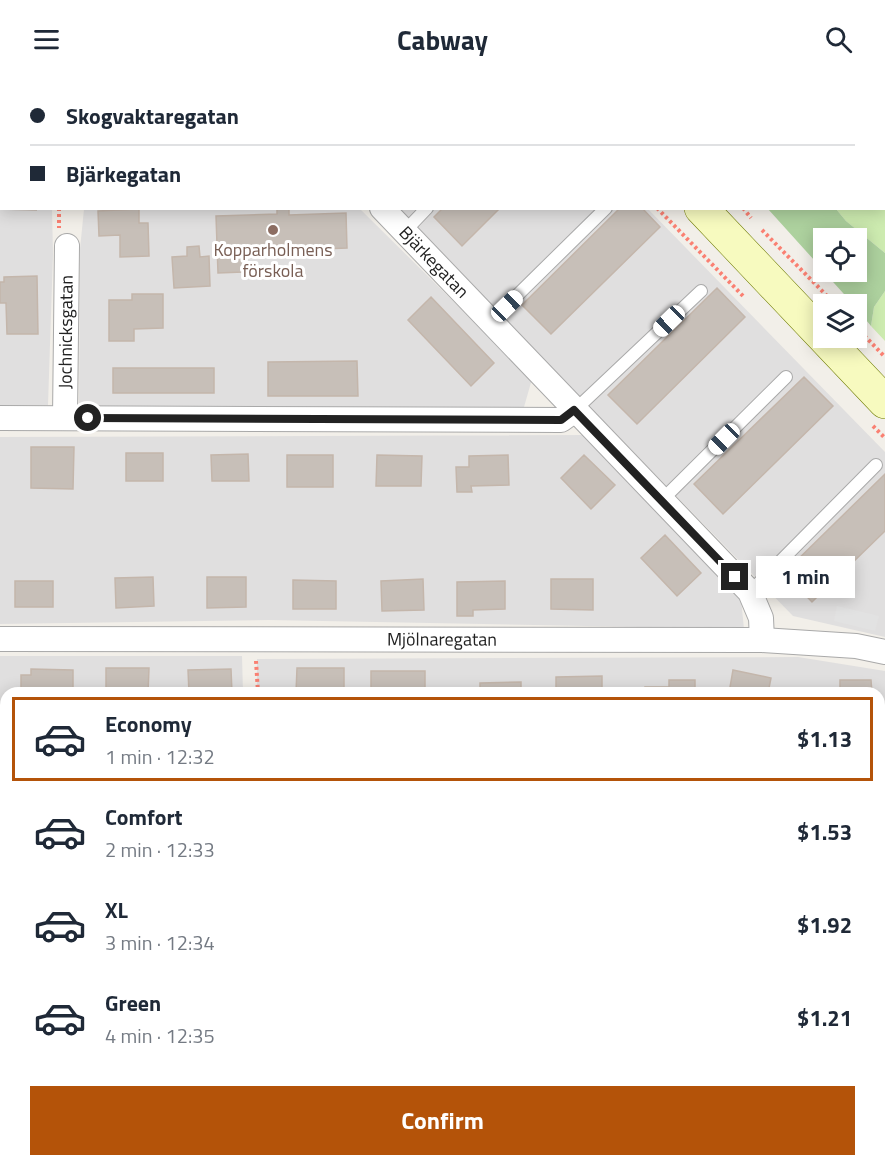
<!DOCTYPE html>
<html lang="en">
<head>
<meta charset="utf-8">
<style>
	body { margin:0; font-family:"Titillium Web",sans-serif; background:#f2f2f3; color:#1f2937; height:100vh; display:flex; flex-direction:column; font-size:22px; white-space:nowrap }
	* { box-sizing:border-box; margin:0 }
	p { font-size:20px; color:#747a83 }
	.icon { flex:none; width:33px; height:33px; fill:none; stroke:currentColor; stroke-width:2; stroke-linecap:round; stroke-linejoin:round }
	.map { position:relative; flex:1; overflow:hidden }
	.drawer { position:absolute; left:0px; top:609px; width:885px; height:480px; display:flex; flex-direction:column; background:#fff; border-radius:18px 18px 0 0; box-shadow:0 3px 15px #0003 }
	.drawer>* { flex:none }
	.top-card { position:absolute; left:0px; top:0px; width:885px; height:132px; box-shadow:0 3px 15px #0003; display:grid; align-content:center; height:132px; padding:0 30px; background:#fff }
	.controls { position:absolute; left:813px; top:150px; display:grid; gap:12px }
	.controls a { display:grid; place-items:center; width:54px; height:54px; border-radius:0px; background:#fff; box-shadow:0 3px 15px #0003; font-size:30px }
	.end { position:absolute; width:27px; height:27px; margin:-14px; border:8px solid #222; background:#fff; box-shadow:0 0 0 3px #fff }
	.from { border-radius:50% }
	.bubble { position:absolute; height:42px; border-radius:0px; background:#fff; box-shadow:0 3px 15px #0003; font-size:20px; font-weight:700; line-height:42px; text-align:center }
	.car { position:absolute; width:18px; height:36px; margin:-18px -9px; border-radius:8px; box-shadow:0 0 4px 2px #0007; background:linear-gradient(#fff 24%,#345 0 40%,#fff 0 76%,#345 0 86%,#fff 0) }
	.top-card b { display:flex; align-items:center; gap:21px; height:57px; font-size:22px }
	.top-card b+b { border-top:2px solid #e0e1e3 }
	.top-card i { width:15px; height:15px; background:#1f2937 }
	ul { padding:10px 0 0; list-style:none }
	li { display:flex; align-items:center; gap:18px; height:84px; margin:0 12px 9px; padding:0 18px; border:3px solid transparent; border-radius:0px }
	li div { flex:1 }
	li b { display:block; font-size:22px }
	li em { font-style:normal; font-weight:700 }
	li.active { border-color:#b45309 }
	li>.icon { width:54px; height:54px; stroke-width:1.5 }
	.action { display:flex; gap:12px; margin-top:auto; padding:12px 30px }
	.action a { flex:1; height:69px; border-radius:0px; background:#b45309; color:#fff; font-size:24px; font-weight:700; line-height:69px; text-align:center }
	header { display:flex; justify-content:space-between; align-items:center; height:78px; padding:0 30px; background:#fff; font-size:27px; font-weight:700 }
	.map>svg:first-child { display:block }
</style>
</head>
<body>
<header><svg class="icon" aria-label="menu" viewBox="0 0 24 24"><path d="M4 6h16M4 12h16M4 18h16"/></svg>Cabway<svg class="icon" aria-label="search" viewBox="0 0 24 24"><circle cx="10" cy="10" r="6"/><path d="M15 15l6 6"/></svg></header>
<div class="map">
<svg width="885" height="1089" viewBox="0 0 885 1089">
	<rect width="100%" height="100%" fill="#f2efe9"/>
	<!-- residential -->
	<path fill="#e0dfdf" d="M0,60l2,70 50,1 1,45 -5,151h-48z
		M84,131h276l172,170 -8,28 -445,5 1,-163z
		M397,131h251l237,243v185l-92,-21z
		M586,357l155,164 3,30 -475,-9 -269,4v-187z
		M0,578h242l1,37h-237v68h-6z
		M798,579l87,14v94l-6,6v-78h-622v-34z"/>
	<!-- grass -->
	<path fill="#cdebb0" d="M884,32h1v143l-39,-32 -10,-12 48,-1z
		M885,213v50l-14,-15 3,-19z"/>
	<!-- forest -->
	<path fill="#add19e" d="M768,131h68l10,12 39,32v38l-11,16 -3,19 -14,-17 -1,-5h-3l-29,-32h32v-34h-32v33z"/>
	<!-- park -->
	<path fill="#c8facc" d="M0,684h6v399h172l-4,6h-174z
		M885,753v336h-616l4,-6h606v-325z"/>
	<!-- parking -->
	<path fill="#e2e2e2" d="M837,528l42,10 -4,15 -41,-10z"/>
	<!-- building -->
	<path fill="#c7bfb8" stroke="#c4b6ab" stroke-width="1.5" d="M126,0h90v2h-90z
		M680,0h84l1,2h-84z
		M0,92l2,38 35,2 -37,-1z
		M277,130h12v7l57,-2 1,35 -105,4 1,20 -25,1 -2,-57 61,-2z
		M443,130h57l-38,38 -28,-29z
		M620,130h22l18,19 -109,107 -29,-29z
		M139,131v14h9l1,33 -29,1v-22l-21,1 -1,-25z
		M199,168l1,11 9,-1 1,30 -36,2 -2,-31 15,-1v-9z
		M37,198l1,58h-31l-1,-31h-6v-21h4v-5z
		M717,210l28,29 -108,107 -29,-29z
		M132,216h31v34l-29,1v12h-25v-41h23z
		M431,219l63,66 -23,23 -63,-66z
		M357,283l1,35h-90v-34z
		M113,290h101v25h-101z
		M804,299l29,29 -110,108 -29,-30z
		M31,369h43l-1,42 -42,-1z
		M126,375h37v28h-37z
		M248,376l1,27h-37l-1,-26z
		M287,377h46v32h-46z
		M377,377l45,1 -1,30h-45z
		M508,377l1,30 -38,1 1,6h-15l-1,-25h13v-11z
		M584,377l31,30 -24,24 -30,-31z
		M885,396v57l-73,71 -28,-29z
		M665,457l36,38 -24,23 -36,-38z
		M153,499l1,29 -38,2 -1,-30z
		M207,499h39v30l-39,1z
		M423,501l1,31 -42,1 -1,-30z
		M551,501h42v31l-42,-1z
		M293,502l43,1v28h-43z
		M15,503h38v26h-38z
		M505,503v28l-32,1v6h-16v-34z
		M106,590h43l-1,25h-42z
		M297,590h47v25h-48z
		M31,591l42,1v23h-52v-18h10z
		M231,591l1,24h-43l-1,-23z
		M733,592l38,8 -3,15h-39z
		M371,593h54v22h-54z
		M602,598v17h-46v-16z
		M669,602h26v13h-50v-6h24z
		M840,602h31l1,13h-32z
		M521,604v11h-41v-10z"/>
	<g fill="none" stroke-linecap="round" stroke-linejoin="round">
		<defs>
			<path id="service" d="M22,0v2
				M114,0v2
				M323,0l2,2
				M404,154l23,-24
				M490,244l116,-114
				M575,332l126,-119
				M661,423l125,-124
				M750,514l126,-127"/>
			<g id="minor">
				<path d="M504,2l2,-2"/>
				<path d="M0,42h2"/>
				<path id="s1" d="M382,130l368,384 11,26 1,22"/>
				<path d="M0,340l561,2 14,-10"/>
				<path id="s2" d="M65,340l2,-172"/>
				<path id="s3" d="M0,561l762,1 94,6 29,6"/>
			</g>
			<path id="tertiary" d="M879,719l6,-6
				M204,1089l5,-6"/>
			<path id="secondary" d="M569,0l2,2
				M615,0l1,2
				M701,130l184,194"/>
		</defs>
		<!-- service casing -->
		<use href="#service" stroke="#a9a9a9" stroke-width="14"/>
		<!-- minor casing -->
		<use href="#minor" stroke="#a9a9a9" stroke-width="26"/>
		<!-- tertiary casing -->
		<use href="#tertiary" stroke="#a9a9a9" stroke-width="33"/>
		<!-- secondary casing -->
		<use href="#secondary" stroke="#707d05" stroke-width="34"/>
		<!-- path -->
		<path stroke="#fa8072" stroke-width="4" stroke-dasharray="3 3" stroke-linecap="butt" d="M70,2v-2
			M59,130v20
			M657,130l88,90
			M743,130l8,10
			M762,152l73,74
			M856,249l29,30
			M873,348l12,12
			M256,583l2,32
			M0,739h6
			M0,837l6,4
			M0,912l6,-2
			M879,916h6
			M879,948l6,-2
			M84,1083l2,6
			M61,1089l17,-6
			M481,1089l12,-6"/>
		<!-- service -->
		<use href="#service" stroke="#fff" stroke-width="12"/>
		<!-- minor -->
		<use href="#minor" stroke="#fff" stroke-width="24"/>
		<!-- tertiary -->
		<use href="#tertiary" stroke="#fff" stroke-width="32"/>
		<!-- secondary -->
		<use href="#secondary" stroke="#f7fabf" stroke-width="33"/>
	</g>
	<g fill="none" stroke-linecap="round" stroke-linejoin="round">
		<!-- route -->
		<path stroke="#222" stroke-width="8" d="M88,340l473,2 13,-10 161,167"/>
	</g>
	<!-- markers -->
	<circle fill="#8d6e63" stroke="#fff" stroke-width="2" cx="273" cy="152" r="6"/>
	<g text-anchor="middle" stroke-width="6" stroke-linejoin="round" paint-order="stroke">
		<!-- education labels -->
		<g font-size="18" fill="#785e54" stroke="#fff">
			<text x="273" y="178">Kopparholmens<tspan x="273" dy="21">förskola</tspan></text>
		</g>
		<!-- street labels -->
		<g font-size="18" fill="#222" stroke="#fff">
			<text dy="6" stroke="none"><textPath href="#s1" startOffset="75">Bjärkegatan</textPath></text>
			<text dy="6" stroke="none"><textPath href="#s2" startOffset="86">Jochnicksgatan</textPath></text>
			<text dy="6" stroke="none"><textPath href="#s3" startOffset="442">Mjölnaregatan</textPath></text>
		</g>
	</g>
</svg>
<div class="controls">
<a><svg class="icon" aria-label="locate" viewBox="0 0 24 24"><circle cx="12" cy="12" r="6"/><path d="M12 2v4M12 18v4M2 12h4M18 12h4"/></svg></a>
<a><svg class="icon" aria-label="layers" viewBox="0 0 24 24"><path d="M12 4l9 5-9 5-9-5zM3 14l9 5 9-5"/></svg></a>
</div>
<i class="end from" style="left:88px;top:340px"></i>
<i class="end" style="left:735px;top:499px"></i>
<div class="bubble" style="left:756px;top:478px;width:99px">1 min</div>
<i class="car" style="left:507px;top:228px;rotate:46deg"></i>
<i class="car" style="left:669px;top:243px;rotate:226deg"></i>
<i class="car" style="left:724px;top:361px;rotate:225deg"></i>
<div class="top-card">
<b><i class="from"></i>Skogvaktaregatan</b>
<b><i></i>Bjärkegatan</b>
</div>
<section class="drawer">
<ul>
<li class="active"><svg class="icon" aria-label="car" viewBox="0 0 24 24"><path d="M5 17H2v-5l4-1 3-4h7l3 4 3 1v5h-3M9 17h6M6 11h13"/><circle cx="7" cy="17" r="2"/><circle cx="17" cy="17" r="2"/></svg><div><b>Economy</b><p>1 min · 12:32</p></div><em>$1.13</em></li>
<li><svg class="icon" aria-label="car" viewBox="0 0 24 24"><path d="M5 17H2v-5l4-1 3-4h7l3 4 3 1v5h-3M9 17h6M6 11h13"/><circle cx="7" cy="17" r="2"/><circle cx="17" cy="17" r="2"/></svg><div><b>Comfort</b><p>2 min · 12:33</p></div><em>$1.53</em></li>
<li><svg class="icon" aria-label="car" viewBox="0 0 24 24"><path d="M5 17H2v-5l4-1 3-4h7l3 4 3 1v5h-3M9 17h6M6 11h13"/><circle cx="7" cy="17" r="2"/><circle cx="17" cy="17" r="2"/></svg><div><b>XL</b><p>3 min · 12:34</p></div><em>$1.92</em></li>
<li><svg class="icon" aria-label="car" viewBox="0 0 24 24"><path d="M5 17H2v-5l4-1 3-4h7l3 4 3 1v5h-3M9 17h6M6 11h13"/><circle cx="7" cy="17" r="2"/><circle cx="17" cy="17" r="2"/></svg><div><b>Green</b><p>4 min · 12:35</p></div><em>$1.21</em></li>
</ul>
<div class="action"><a>Confirm</a></div>
</section>
</div>
</body>
</html>
